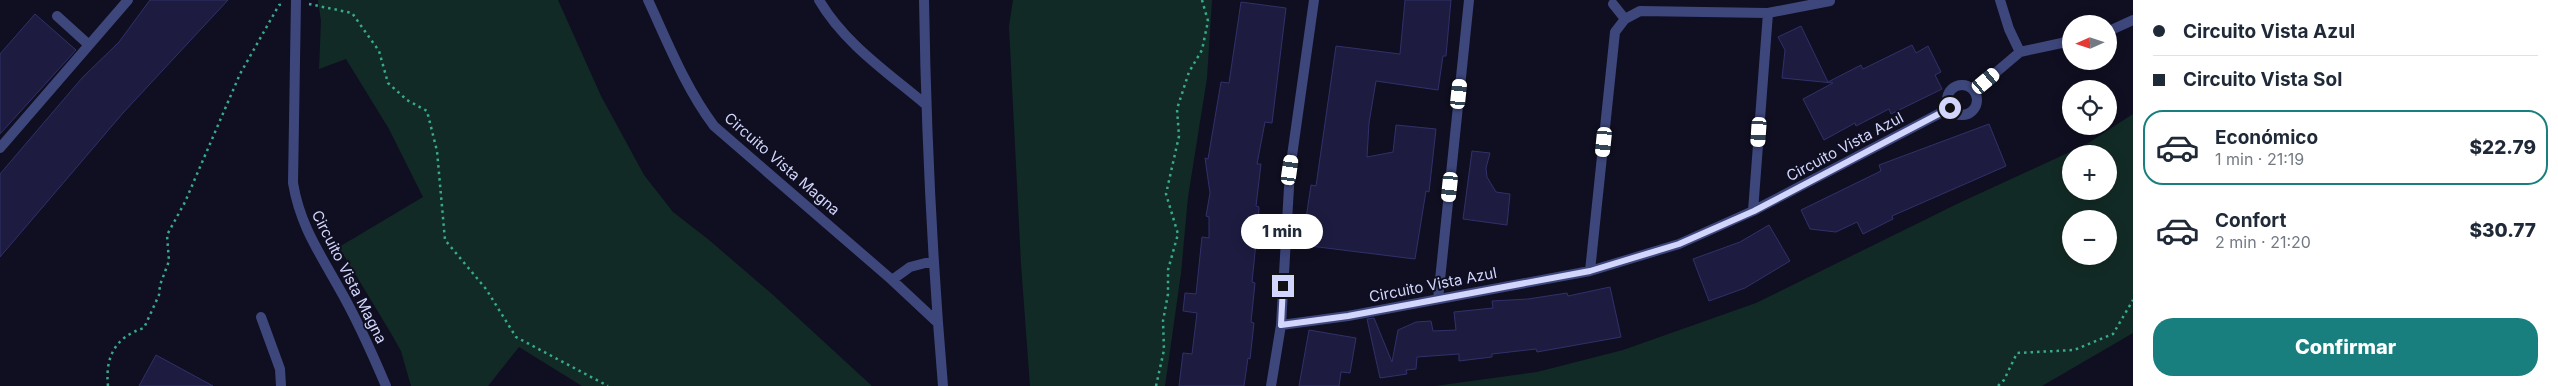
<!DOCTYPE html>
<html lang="es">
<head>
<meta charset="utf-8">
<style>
	body { margin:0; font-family:Inter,sans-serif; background:#f6f6f7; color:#1f2937; height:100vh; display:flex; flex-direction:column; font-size:19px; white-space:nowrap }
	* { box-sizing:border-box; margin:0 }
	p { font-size:16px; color:#747a83 }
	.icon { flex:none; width:28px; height:28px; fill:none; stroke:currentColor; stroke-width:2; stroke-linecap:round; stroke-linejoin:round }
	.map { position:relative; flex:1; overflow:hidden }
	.side { display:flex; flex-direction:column; background:#fff; width:425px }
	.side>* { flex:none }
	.banner { display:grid; align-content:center; height:110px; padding:0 20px; background:#fff }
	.needle { width:32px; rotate:267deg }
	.fabs { position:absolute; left:2062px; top:15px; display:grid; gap:10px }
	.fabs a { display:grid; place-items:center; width:55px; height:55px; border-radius:50%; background:#fff; box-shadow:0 2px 12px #0003; font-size:25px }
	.end { position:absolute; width:22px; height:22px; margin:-11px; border:6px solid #d2d5fc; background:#111; box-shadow:0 0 0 2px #111 }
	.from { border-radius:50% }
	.bubble { position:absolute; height:35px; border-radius:18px; background:#fff; box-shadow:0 2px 12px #0003; font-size:16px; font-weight:800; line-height:35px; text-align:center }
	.car { position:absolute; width:15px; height:30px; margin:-15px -8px; border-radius:6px; box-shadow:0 0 4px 1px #0007; background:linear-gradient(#fff 24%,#345 0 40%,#fff 0 76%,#345 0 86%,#fff 0) }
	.banner b { display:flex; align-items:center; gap:18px; height:48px; font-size:19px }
	.banner b+b { border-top:1px solid #e0e1e3 }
	.banner i { width:12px; height:12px; background:#1f2937 }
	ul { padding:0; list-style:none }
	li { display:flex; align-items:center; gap:15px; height:75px; margin:0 10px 8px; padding:0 10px; border:2px solid transparent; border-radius:20px }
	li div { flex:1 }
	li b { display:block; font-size:19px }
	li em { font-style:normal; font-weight:800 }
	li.on { border-color:#197f7e }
	li>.icon { width:45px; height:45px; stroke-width:1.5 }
	.action { display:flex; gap:10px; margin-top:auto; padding:10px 20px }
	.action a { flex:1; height:58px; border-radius:20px; background:#197f7e; color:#fff; font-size:20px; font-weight:800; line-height:58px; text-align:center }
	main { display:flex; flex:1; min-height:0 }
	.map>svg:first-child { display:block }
</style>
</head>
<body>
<main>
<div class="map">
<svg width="2133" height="386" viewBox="0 0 2133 386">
	<rect width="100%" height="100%" fill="#0f0f21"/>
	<!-- green -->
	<path fill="#122a25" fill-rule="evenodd" d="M318,0h240l43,96 43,79 29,37 36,28 63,54 100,92h-290l-63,-39 -31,39h-77l-10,-35 -9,-16 -53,-88 84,-50 -34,-68 -43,-70 -27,10 2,-48z
		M1013,0h199l-5,78 -19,119 -7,76 -16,113h-135l-9,-122 -12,-238z
		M2133,114v219l-91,53h-607l102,-14 86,-22 133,-47 203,-100 126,-58zM2071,154h38v37h-38zM2071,219h38v37h-38z"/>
	<!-- building -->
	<path fill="#1d1c40" stroke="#31306a" d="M150,0h78l-105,113 -123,144v-83l82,-96 37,-36z
		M1405,0h46l-5,56h-3l-5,34 -62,-9 -7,42 -2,34 26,-5 3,-27 40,4 -7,63 -3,-1 -11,68 -113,-14 9,-60 5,1 20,-140 64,8z
		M1241,2l45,6 -14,115 -7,-1 -8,42h4l-5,42 3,1 -1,18 -13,17 11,1 -4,39 3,1 -4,39 3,1 -4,36 -2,-1 -4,28h-65l4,-33 9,1 5,-41 -14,-2 2,-18 11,1 6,-57 7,1v-21l-3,-1 4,-23 -5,-35 3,1 13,-77 8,1z
		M35,14l41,36 -76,84v-80z
		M1801,26l27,56 33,-17 2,4 49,-24 4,8 12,-7 13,26 -6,3 7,14 -51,25 -2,-5 -33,17 -1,-3 -31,17 -21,-41 30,-16 -51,-5 3,-28 -7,-13z
		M1989,124l17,42 -114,50 1,3 -30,15 -6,-12 -21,10 -26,-3 -9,-19 80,-39 -2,-6z
		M1472,151l18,2 -4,15 1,9 9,15 14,2 -3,31 -44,-6z
		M1769,225l21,36 -45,27 -36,13 -16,-42 47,-17z
		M1610,287l11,50 -84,15 -1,-3 -44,5v3l-33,4v-7l-42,3 -1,12 -10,1 1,4 -27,4 -13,-59 7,-1 18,44 6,-32 18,-8 15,-1 2,10 23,-1 -2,-18 39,-4 -1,-7 36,-2 39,-6 1,3z
		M1309,330l47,8 -6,35 -9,-1 -2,14h-40z
		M156,355l57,31h-74z"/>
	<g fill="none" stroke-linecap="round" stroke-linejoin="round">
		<!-- path -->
		<path stroke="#37aa8d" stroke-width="2.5" stroke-dasharray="2.5 4" stroke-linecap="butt" d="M309,4l43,9 27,38 9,32 19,17 20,11 10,40 8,89 41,49 30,48 92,49
			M108,386c-3,-29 7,-49 36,-58l15,-33 1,-10 9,-24 -2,-26 18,-33 55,-128 39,-69 5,-1
			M1156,386l8,-36 -1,-29 5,-27v-24l10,-36 -12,-40 13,-58 -2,-27 12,-37 13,-22 6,-29 -6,-21
			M1998,386l6,-6 13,-27 57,-3 39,-16 20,-34"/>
		<!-- minor -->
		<path stroke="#3e477c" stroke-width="10" d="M296,0l-3,183c7,42 26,69 46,105 18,31 33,65 47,98
			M648,0c20,43 37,87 66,126l178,154 46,43
			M819,0c25,43 68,72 106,104
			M924,0c2,129 8,257 19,386
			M2000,0l9,29 11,23
			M1613,4l12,15
			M57,16l32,29
			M2109,31l24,-11
			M1947 100a15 15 0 1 1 30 0a15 15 0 1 1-30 0Z
			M1974,91l46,-39 51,-11
			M0,148l128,-148
			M1753,211l15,-198
			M1590,271l25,-239 10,-13 15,-8 128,2 62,-12
			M892,280l18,-13 23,-6
			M1438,299l31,-299
			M261,317l19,52 1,17
			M1281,325l67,-9 242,-45 89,-27 74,-33 197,-103
			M1271,386l10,-61 9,-155 24,-170"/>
	</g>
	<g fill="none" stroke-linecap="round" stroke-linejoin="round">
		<!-- route -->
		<path stroke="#d2d5fc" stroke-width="6" d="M1283,286l-2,39 67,-9 242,-45 89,-27 75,-33 196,-103"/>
	</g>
	<g text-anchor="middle" stroke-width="4" stroke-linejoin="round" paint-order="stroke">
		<!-- street labels -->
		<g font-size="15" fill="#d2d5fc" stroke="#0f0f21">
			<text transform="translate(1845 147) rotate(-28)" y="5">Circuito Vista Azul</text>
			<text transform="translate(782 164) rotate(41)" y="5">Circuito Vista Magna</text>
			<text transform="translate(349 277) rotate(63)" y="5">Circuito Vista Magna</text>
			<text transform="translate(1433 285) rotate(-11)" y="5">Circuito Vista Azul</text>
		</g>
	</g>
</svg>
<div class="fabs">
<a><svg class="needle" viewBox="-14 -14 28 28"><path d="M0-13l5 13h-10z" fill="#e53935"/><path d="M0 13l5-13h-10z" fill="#747a83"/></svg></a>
<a><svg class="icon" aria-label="locate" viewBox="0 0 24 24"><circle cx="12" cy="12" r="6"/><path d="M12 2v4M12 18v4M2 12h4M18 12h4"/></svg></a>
<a>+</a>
<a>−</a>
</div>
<i class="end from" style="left:1950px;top:108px"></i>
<i class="end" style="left:1283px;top:286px"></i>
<div class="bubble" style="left:1241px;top:214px;width:82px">1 min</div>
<i class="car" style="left:1986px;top:81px;rotate:50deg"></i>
<i class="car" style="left:1459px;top:94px;rotate:6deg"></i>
<i class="car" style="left:1759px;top:132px;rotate:184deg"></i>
<i class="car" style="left:1604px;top:142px;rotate:186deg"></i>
<i class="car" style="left:1290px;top:170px;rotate:8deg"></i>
<i class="car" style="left:1450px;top:187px;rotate:186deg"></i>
</div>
<section class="side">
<div class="banner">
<b><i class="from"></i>Circuito Vista Azul</b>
<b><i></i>Circuito Vista Sol</b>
</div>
<ul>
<li class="on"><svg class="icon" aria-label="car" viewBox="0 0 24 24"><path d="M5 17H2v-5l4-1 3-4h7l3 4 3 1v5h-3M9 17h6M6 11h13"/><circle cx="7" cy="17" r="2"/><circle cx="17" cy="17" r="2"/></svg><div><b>Económico</b><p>1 min · 21:19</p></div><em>$22.79</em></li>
<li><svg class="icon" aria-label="car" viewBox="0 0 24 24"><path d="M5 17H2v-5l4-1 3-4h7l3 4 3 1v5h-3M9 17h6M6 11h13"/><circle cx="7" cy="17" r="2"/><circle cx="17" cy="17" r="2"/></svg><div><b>Confort</b><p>2 min · 21:20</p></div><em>$30.77</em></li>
</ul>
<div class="action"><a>Confirmar</a></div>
</section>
</main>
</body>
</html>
